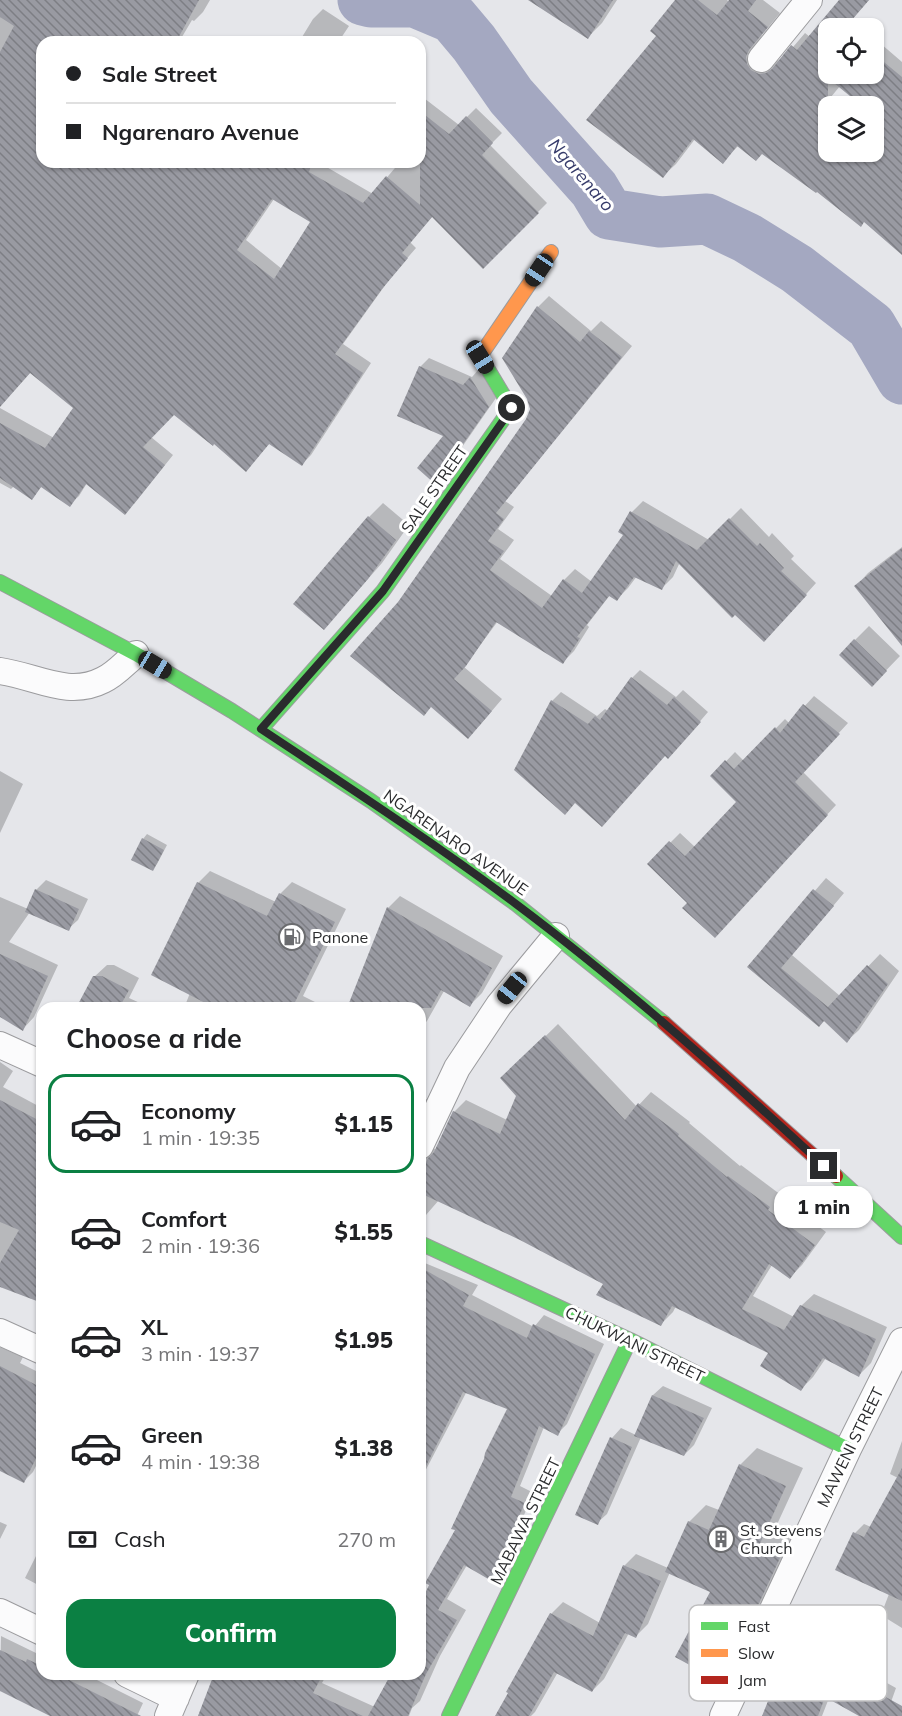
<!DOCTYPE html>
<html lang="en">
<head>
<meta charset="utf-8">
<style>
	body { margin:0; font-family:Mulish,sans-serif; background:#f2f2f2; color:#202124; height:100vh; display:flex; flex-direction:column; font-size:22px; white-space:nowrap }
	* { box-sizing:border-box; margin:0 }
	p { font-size:20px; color:#757577 }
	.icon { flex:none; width:33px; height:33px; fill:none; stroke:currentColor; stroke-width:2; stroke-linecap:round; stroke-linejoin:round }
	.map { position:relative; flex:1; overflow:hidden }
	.side { position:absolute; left:36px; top:1002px; width:390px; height:678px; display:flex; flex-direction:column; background:#fff; border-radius:18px; box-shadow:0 2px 4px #0004 }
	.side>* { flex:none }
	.guide { position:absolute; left:36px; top:36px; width:390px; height:132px; border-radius:18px; box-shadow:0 2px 4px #0004; display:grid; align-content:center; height:132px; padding:0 30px; background:#fff }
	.buttons { position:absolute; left:818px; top:18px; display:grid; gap:12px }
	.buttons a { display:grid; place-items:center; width:66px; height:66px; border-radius:12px; background:#fff; box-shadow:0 2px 4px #0004; font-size:30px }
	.end { position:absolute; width:27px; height:27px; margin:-14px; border:8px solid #2a2b2d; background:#fff; box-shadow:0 0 0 3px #fff }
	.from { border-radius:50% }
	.bubble { position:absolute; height:42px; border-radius:18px; background:#fff; box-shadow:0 2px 4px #0004; font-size:20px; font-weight:800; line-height:42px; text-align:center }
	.car { position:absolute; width:18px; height:36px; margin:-18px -9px; border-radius:8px; box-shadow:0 0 4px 2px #0007; background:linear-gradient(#222 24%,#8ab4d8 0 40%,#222 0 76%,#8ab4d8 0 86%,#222 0) }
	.guide b { display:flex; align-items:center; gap:21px; height:57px; font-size:22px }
	.guide b+b { border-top:2px solid #e0e0e0 }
	.guide i { width:15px; height:15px; background:#202124 }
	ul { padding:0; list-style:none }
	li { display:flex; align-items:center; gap:18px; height:99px; margin:0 12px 9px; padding:0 18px; border:3px solid transparent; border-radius:18px }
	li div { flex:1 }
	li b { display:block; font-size:22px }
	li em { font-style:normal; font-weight:800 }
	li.on { border-color:#0b8043 }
	li>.icon { width:54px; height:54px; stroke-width:1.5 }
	h2 { padding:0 30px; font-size:27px; line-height:72px }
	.pay { display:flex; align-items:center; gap:15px; height:66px; padding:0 30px; font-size:22px }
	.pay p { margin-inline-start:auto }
	.cta { display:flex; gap:12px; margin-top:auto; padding:12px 30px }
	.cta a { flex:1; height:69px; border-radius:18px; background:#0b8043; color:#fff; font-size:24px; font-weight:800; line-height:69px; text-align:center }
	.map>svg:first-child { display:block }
</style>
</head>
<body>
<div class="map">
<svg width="902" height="1716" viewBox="0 0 902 1716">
	<defs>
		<pattern id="building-back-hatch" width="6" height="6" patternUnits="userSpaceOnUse" patternTransform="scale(1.5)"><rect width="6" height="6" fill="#999aa2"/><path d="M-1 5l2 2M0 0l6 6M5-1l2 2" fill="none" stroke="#7d7e84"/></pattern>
	</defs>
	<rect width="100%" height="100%" fill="#e5e6ea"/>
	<!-- shadow -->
	<path fill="#0003" fill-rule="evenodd" d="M0,0h210l-7,12 -9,9 -2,-1 -13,22h-137v120h276l55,32 27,-32h20v-67l39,30 17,-17 26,25 -12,12 57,58 -64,64 -50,-51 -23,26 6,6 -25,29 -48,67 28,19 -60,92 -9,9 -32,-21 -15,17 -41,-17 -40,-30 -23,24 22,18 -39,49 -47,-21 -8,13 -10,9 -27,-19 -10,12 -18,-12 -3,3 -11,-6v-75l54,30 21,-31 -44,-35 -31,34zM274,199l38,23 -30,47 -36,-29z
		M531,0h86l-15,23 -14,14z
		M676,0h51l2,2 2,-2h32l17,13 -18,22 -3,7 13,19 10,-1 23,-27 5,4 38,-37h21l-17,19 11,9h-35v46h45v-37l29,25v191l-37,-32 -103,-68 -23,-8 -16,17 -28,-23 -19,25 -13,12 -5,-140zM840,86l24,20h9v46h-45v-30l-11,-8z
		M323,9l26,17 -10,15 1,1h-41l14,-23z
		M549,296l42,35 10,-10 31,25 -127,155 9,6 -16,22 16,11 -14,19 52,37 12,-16 11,-11 17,13 33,-47 7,-23 11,-11 66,39 32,-32 28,29 3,-4 22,23 -3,3 25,24 -41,46 -95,-67 -7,15 -11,11 -25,-12 -9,12 -11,11 -7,-4 -23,30 2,2 -15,24 -11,11 -65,-41 -34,46 38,32 -23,27 -80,-123 129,-184 3,-10 -2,-11 -25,-40 34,-51z
		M902,332v9l-4,-5z
		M429,358l43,19 7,-8 17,29 -52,75 -9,9 11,-47 -26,-68z
		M383,503l26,22 -27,38 -44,50 -43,-9 74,-87z
		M902,547v96l-46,-57 12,-13z
		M869,626l31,30 -28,29 -17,-45z
		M640,670l36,27 7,-7 25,22 -31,36 -101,53 -61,-31 37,-69 9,-9 36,24 8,-7 3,2 24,-33z
		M814,696l34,27 -45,49 33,33 -112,122 -35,-24 -40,-39 31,-31 15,14 43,-45 -26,-26 23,-24 9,9 41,-42 4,4z
		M0,771l23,13 -23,49z
		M147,834l20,11 -10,19 -5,5 -9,-30z
		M210,871l66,31 4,-8 12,-12 54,27 -43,87 24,12h-143l6,-15 8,-110z
		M826,878l18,15 -52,62 48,41 40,-42 19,17 -40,59 -12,11 -22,-22 -76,-52z
		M46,880l42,19 -10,21 -10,9 -38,-17 -21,30 49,23 -24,52 -11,12 -23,-14v-118l28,12 8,-19z
		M400,896l103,60 -21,37 -12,12 -26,-14 -17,30 -7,7v-20h-72l40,-100z
		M107,965h7l25,13 -10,20 22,10h-74l17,-31z
		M558,1024l79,83 14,-15 39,30 -1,1 51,43 1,-1 40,30 -2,2 47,35 -24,33 -12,12 -18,-12 -19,31 41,21 7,-11 13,-12 73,33 -16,36 -12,12 -33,-17 -13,19 -12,12 -31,-36 -94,-47 -3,6 -12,12 -56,-41 -84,-45 -82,-38 -13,15 -6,-2v-70l5,5 12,1 17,-37 12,-12 41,20 11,-25 -4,-28z
		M0,1062l13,9 -10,16 39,21v193l-42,-16z
		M420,1096l10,5 -10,21z
		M420,1261l58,24 -6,10 62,32 10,-12 60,29 -37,80 -10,10 -13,-7 -24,59 14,7 -34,75 -10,10 -23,-13 -20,34 19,11 -26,46 -20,45 -8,7 -3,8h-211l18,-42h111l-5,9 53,24 17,-33h28v-67l37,-78 52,-121 -89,-76z
		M0,1347l23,10 -3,6 22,11v80l-9,18 -9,9 -24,-11z
		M420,1365l47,26 -47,90z
		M663,1386l49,22 -18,37 -10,10 -43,-18 -34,77 -10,9 15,-85 9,-10 15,7 17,-40z
		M902,1441v187l-21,-13 11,-29 -37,-53 9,-9 7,3 27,-49 -8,-4z
		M757,1448l46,20 -29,63 23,10 -25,52 -17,17 -4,-2 -26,48 -17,17 4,-82 -42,-19 -22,52 -12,12 -7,-3 -25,46 -12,12 -34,-19 -23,40 -4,4h-23l43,-102 12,-12 37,21 24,-57 12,-12 32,14 21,-46 17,-17 13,5 21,-45z
		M0,1522l7,3 -7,14z
		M42,1544v43l-17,-9z
		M806,1620l48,24 -8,16 50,28 -10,28h-24l-33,-18 -7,18h-47l22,-87z
		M1,1636l35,17 2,-3 4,2v22h43l58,29 -6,13h-84l-53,-27z"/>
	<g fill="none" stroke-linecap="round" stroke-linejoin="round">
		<!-- river -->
		<path stroke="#a4a8c1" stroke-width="51" d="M363,0l8,2h44l38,16 21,25 37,53 83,93 15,25 51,8 47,-3 40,19 50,31 74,57 31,53"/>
	</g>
	<!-- building -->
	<path fill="url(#building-back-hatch)" fill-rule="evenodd" d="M0,0h199l-23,42h-134v120h270l-3,10 54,31 23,-27 34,29v-94l29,23 17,-18 27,27 -11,12 57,58 -56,56 -51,-52 -30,36 6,5 -26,31 -47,65 28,19 -61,93 -33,-22 -23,28 -32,-28 -1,2 -39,-31 -31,32 22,18 -40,50 -39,-31 -16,23 -29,-20 -9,13 -32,-22v-55l45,25 28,-40 -43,-35 -30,34v-355l14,-26 -14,-9zM272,199l38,23 -36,57 -37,-29z
		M528,0h85l-25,39z
		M675,0h23l19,15 12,-15h27l-8,11 20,16 -19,23 -3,7 1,7 4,6 8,4 7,-1 6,-4 19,-24 6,5 42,-50h30l-24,28h-17v46h45v-8l6,-8 23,19v178l-38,-33 -3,5 -44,-35 -1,1 -54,-39 -6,7 -19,-15 -14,18 -30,-25 -30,39 -77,-58 70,-84 -6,-5zM828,78l34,28h11v46h-45z
		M537,306l43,36 9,-11 33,26 -126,156 8,6 -16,22 16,10 -14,19 52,38 21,-29 19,14 41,-58 -5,-3 12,-21 67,39 32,-32 28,28 3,-3 24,25 -3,3 26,24 -43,47 -29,-27 -3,3 -56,-57 -14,29 -28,-13 -17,24 -8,-5 -32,41 3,1 -17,26 -67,-42 -30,44 -12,13 38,32 -24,28 -37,-32 -7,9 -74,-60 48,-54 128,-183 4,-10 -3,-10 -25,-41z
		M419,366l44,19 7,-8 19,30 -54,77 -18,-16 26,-32 -46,-20z
		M368,516l28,24 -28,39 -44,51 -31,-26z
		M902,548v98l-48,-60z
		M854,639l33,32 -15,16 -33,-32z
		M631,677l36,28 7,-8 27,25 -33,37 -3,-3 -63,71 -27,-24 -10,12 -51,-45 37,-70 37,24 7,-8 5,4z
		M803,704l37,30 -45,48 33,33 -113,123 -33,-30 5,-5 -40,-39 22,-23 16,15 51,-54 -26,-26 15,-16 9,9 41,-42 5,6z
		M142,838l22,12 -11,21 -22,-11z
		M197,882l70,34 12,-23 56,29 -43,86h-77l-64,-33z
		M35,889l44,20 -10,22 -44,-19z
		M813,889l21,17 -53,62 47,39 39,-42 21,19 -41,59 -23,-22 -5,6 -72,-60z
		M387,907l105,61 -22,39 -29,-17 -10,18h-84z
		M0,954l48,22 -25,55 -23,-14z
		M93,976h9l27,14 -10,18h-43z
		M545,1035l80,85 13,-17 41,31 -1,2 49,41 1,-1 42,31 -2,3 47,35 -25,34 -21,-15 -27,45 42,21 16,-25 76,34 -17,38 -36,-19 -22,33 -41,-25 8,-13 -96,-47 -11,20 -65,-31 7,-11 -83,-44 -100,-47v-18l8,-17 6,-6 19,-41 47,23 16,-38 -16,-18z
		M0,1100l42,22v181l-42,-16v-24l19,-33 -19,-8z
		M420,1267l49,28 -6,11 64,32 6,-14 62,30 -37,82 -19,-10 -28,71 14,6 -35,77 -26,-15 -26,45 19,10 -31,54 -18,42h-40l23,-42h29v-74h2l7,-15 -4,-2 30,-53 -4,-1 33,-70 1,-6 22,-44 -44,-17 -43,86z
		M0,1366l42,22v58l-18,37 -24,-12z
		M652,1395l52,23 -20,38 -50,-20z
		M610,1437l22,10 -34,78 -23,-10z
		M739,1464l47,22 -28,62 22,10 -25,54 -11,-5 -36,68 -33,-18 35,-65 -45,-20 23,-51 21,9z
		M902,1468v133l-67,-31 18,-38 11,5z
		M623,1565l38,16 -25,57 -11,-5 -33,59 -38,-20 -25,44h-34l13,-23 -2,-1 44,-79 43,23z
		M795,1628l50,26 -8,16 65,36v10h-43l-34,-19 -7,19h-56l27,-67 -4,-1z
		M0,1650l26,12 1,-3 15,7v8h15l84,42h-91l-50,-25z
		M214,1674h109l-10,19 50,23h-165z"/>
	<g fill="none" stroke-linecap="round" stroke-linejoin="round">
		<defs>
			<path id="street" d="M761,59l48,-59
				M0,671c36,5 68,27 103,9 12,-5 23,-18 33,-26
				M0,1045l42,19
				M420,1146l37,-78 42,-63 57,-69
				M0,1332l42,19
				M0,1612l42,20
				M127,1674l49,24
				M168,1716l18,-42
				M723,1716l125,-267 54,-108"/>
			<path id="fast" d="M0,582l136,72 96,57 139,90 145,103 148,119
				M261,729l122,-138 128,-183 -31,-52
				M836,1176l66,61
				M420,1243l210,97 218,109
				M449,1716l181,-376"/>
			<path id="slow" d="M480,356l71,-104"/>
			<path id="jam" d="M664,1023l172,153"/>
		</defs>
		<!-- street casing -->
		<use href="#street" stroke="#9b9b9e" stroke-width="28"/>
		<!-- fast casing -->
		<use href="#fast" stroke="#9b9b9e" stroke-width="16"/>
		<!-- slow casing -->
		<use href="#slow" stroke="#9b9b9e" stroke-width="16"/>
		<!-- jam casing -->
		<use href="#jam" stroke="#9b9b9e" stroke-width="16"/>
		<!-- street -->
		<use href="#street" stroke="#fbfbfc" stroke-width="26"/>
		<!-- fast -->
		<use href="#fast" stroke="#63d668" stroke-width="14"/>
		<!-- slow -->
		<use href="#slow" stroke="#ff974d" stroke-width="14"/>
		<!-- jam -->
		<use href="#jam" stroke="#b3261e" stroke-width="14"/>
	</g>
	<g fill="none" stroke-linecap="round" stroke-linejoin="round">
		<!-- route -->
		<path stroke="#2a2b2d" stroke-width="8" d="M512,408l-129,183 -122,138c86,57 172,113 255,175 108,81 209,170 308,262"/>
	</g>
	<!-- icons -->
	<defs>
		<symbol id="fuel-ring" viewBox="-11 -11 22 22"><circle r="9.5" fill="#fff" stroke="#6b6c6f" stroke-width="1.5"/><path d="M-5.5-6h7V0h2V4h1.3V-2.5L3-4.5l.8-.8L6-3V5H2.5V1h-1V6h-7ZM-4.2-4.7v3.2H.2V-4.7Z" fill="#6b6c6f"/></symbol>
		<symbol id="building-ring" viewBox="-11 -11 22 22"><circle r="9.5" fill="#fff" stroke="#6b6c6f" stroke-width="1.5"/><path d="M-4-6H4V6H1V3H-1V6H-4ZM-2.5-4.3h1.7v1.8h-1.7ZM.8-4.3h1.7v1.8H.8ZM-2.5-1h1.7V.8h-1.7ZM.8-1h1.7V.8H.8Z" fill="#6b6c6f"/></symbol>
	</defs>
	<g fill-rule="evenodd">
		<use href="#fuel-ring" x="277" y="922" width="30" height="30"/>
		<use href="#building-ring" x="706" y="1524" width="30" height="30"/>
	</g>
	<g text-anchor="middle" stroke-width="6" stroke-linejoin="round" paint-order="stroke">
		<!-- street labels -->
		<g font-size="16" fill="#2a2b2d" stroke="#fff">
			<text transform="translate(434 489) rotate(-55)" y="6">SALE STREET</text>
			<text transform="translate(456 842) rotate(35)" y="6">NGARENARO AVENUE</text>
			<text transform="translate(635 1344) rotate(26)" y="6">CHUKWANI STREET</text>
			<text transform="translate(850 1447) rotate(-64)" y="6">MAWENI STREET</text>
			<text transform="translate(525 1521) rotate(-64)" y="6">MABAWA STREET</text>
		</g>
		<!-- poi labels -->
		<g font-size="16" fill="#2a2b2d" stroke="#fff" text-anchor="start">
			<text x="312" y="943">Panone</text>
			<text x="740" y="1536">St. Stevens<tspan x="740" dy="18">Church</tspan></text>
		</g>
		<!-- water labels -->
		<g font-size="18" font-style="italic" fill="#373c6b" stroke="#fff">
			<text transform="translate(581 175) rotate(49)" y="6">Ngarenaro</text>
		</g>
	</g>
	<!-- legend -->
	<rect x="689" y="1605" width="198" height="96" rx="9" fill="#fff" stroke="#bfbfc0" stroke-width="1.5"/>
	<rect x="701" y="1622" width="27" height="8" fill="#63d668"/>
	<rect x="701" y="1649" width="27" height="8" fill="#ff974d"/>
	<rect x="701" y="1676" width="27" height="8" fill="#b3261e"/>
	<g font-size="16" fill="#2a2b2d">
		<text x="738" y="1632">Fast</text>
		<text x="738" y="1659">Slow</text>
		<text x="738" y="1686">Jam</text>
	</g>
</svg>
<div class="buttons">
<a><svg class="icon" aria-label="locate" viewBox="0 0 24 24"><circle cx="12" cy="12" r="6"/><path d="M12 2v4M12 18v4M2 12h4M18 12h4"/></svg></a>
<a><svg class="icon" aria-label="layers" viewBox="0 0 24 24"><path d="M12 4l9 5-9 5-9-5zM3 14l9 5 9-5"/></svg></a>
</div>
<i class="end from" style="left:512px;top:408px"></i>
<i class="end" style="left:824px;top:1166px"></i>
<div class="bubble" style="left:774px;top:1186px;width:99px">1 min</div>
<i class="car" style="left:539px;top:270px;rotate:214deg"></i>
<i class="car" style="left:480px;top:357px;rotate:148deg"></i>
<i class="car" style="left:155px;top:665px;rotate:121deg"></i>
<i class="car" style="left:512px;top:988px;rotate:219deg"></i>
<div class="guide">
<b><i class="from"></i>Sale Street</b>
<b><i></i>Ngarenaro Avenue</b>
</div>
<section class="side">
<h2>Choose a ride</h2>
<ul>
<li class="on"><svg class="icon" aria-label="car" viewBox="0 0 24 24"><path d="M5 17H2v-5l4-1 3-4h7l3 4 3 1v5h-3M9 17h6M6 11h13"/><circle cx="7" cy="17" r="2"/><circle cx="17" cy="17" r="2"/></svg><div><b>Economy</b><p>1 min · 19:35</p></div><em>$1.15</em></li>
<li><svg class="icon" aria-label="car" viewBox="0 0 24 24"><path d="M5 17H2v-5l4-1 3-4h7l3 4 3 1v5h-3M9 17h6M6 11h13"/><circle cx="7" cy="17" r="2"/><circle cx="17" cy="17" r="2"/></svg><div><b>Comfort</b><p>2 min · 19:36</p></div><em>$1.55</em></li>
<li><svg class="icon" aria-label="car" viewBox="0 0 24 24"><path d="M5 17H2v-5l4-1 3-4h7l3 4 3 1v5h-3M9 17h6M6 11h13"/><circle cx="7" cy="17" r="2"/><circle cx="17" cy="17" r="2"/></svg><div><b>XL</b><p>3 min · 19:37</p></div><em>$1.95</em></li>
<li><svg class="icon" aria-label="car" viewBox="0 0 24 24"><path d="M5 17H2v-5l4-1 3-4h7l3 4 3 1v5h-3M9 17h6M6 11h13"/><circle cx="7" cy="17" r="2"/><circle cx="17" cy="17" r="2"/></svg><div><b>Green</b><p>4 min · 19:38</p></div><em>$1.38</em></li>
</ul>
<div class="pay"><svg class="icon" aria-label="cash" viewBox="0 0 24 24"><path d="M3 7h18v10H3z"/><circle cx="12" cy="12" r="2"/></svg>Cash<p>270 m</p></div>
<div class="cta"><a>Confirm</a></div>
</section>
</div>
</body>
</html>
